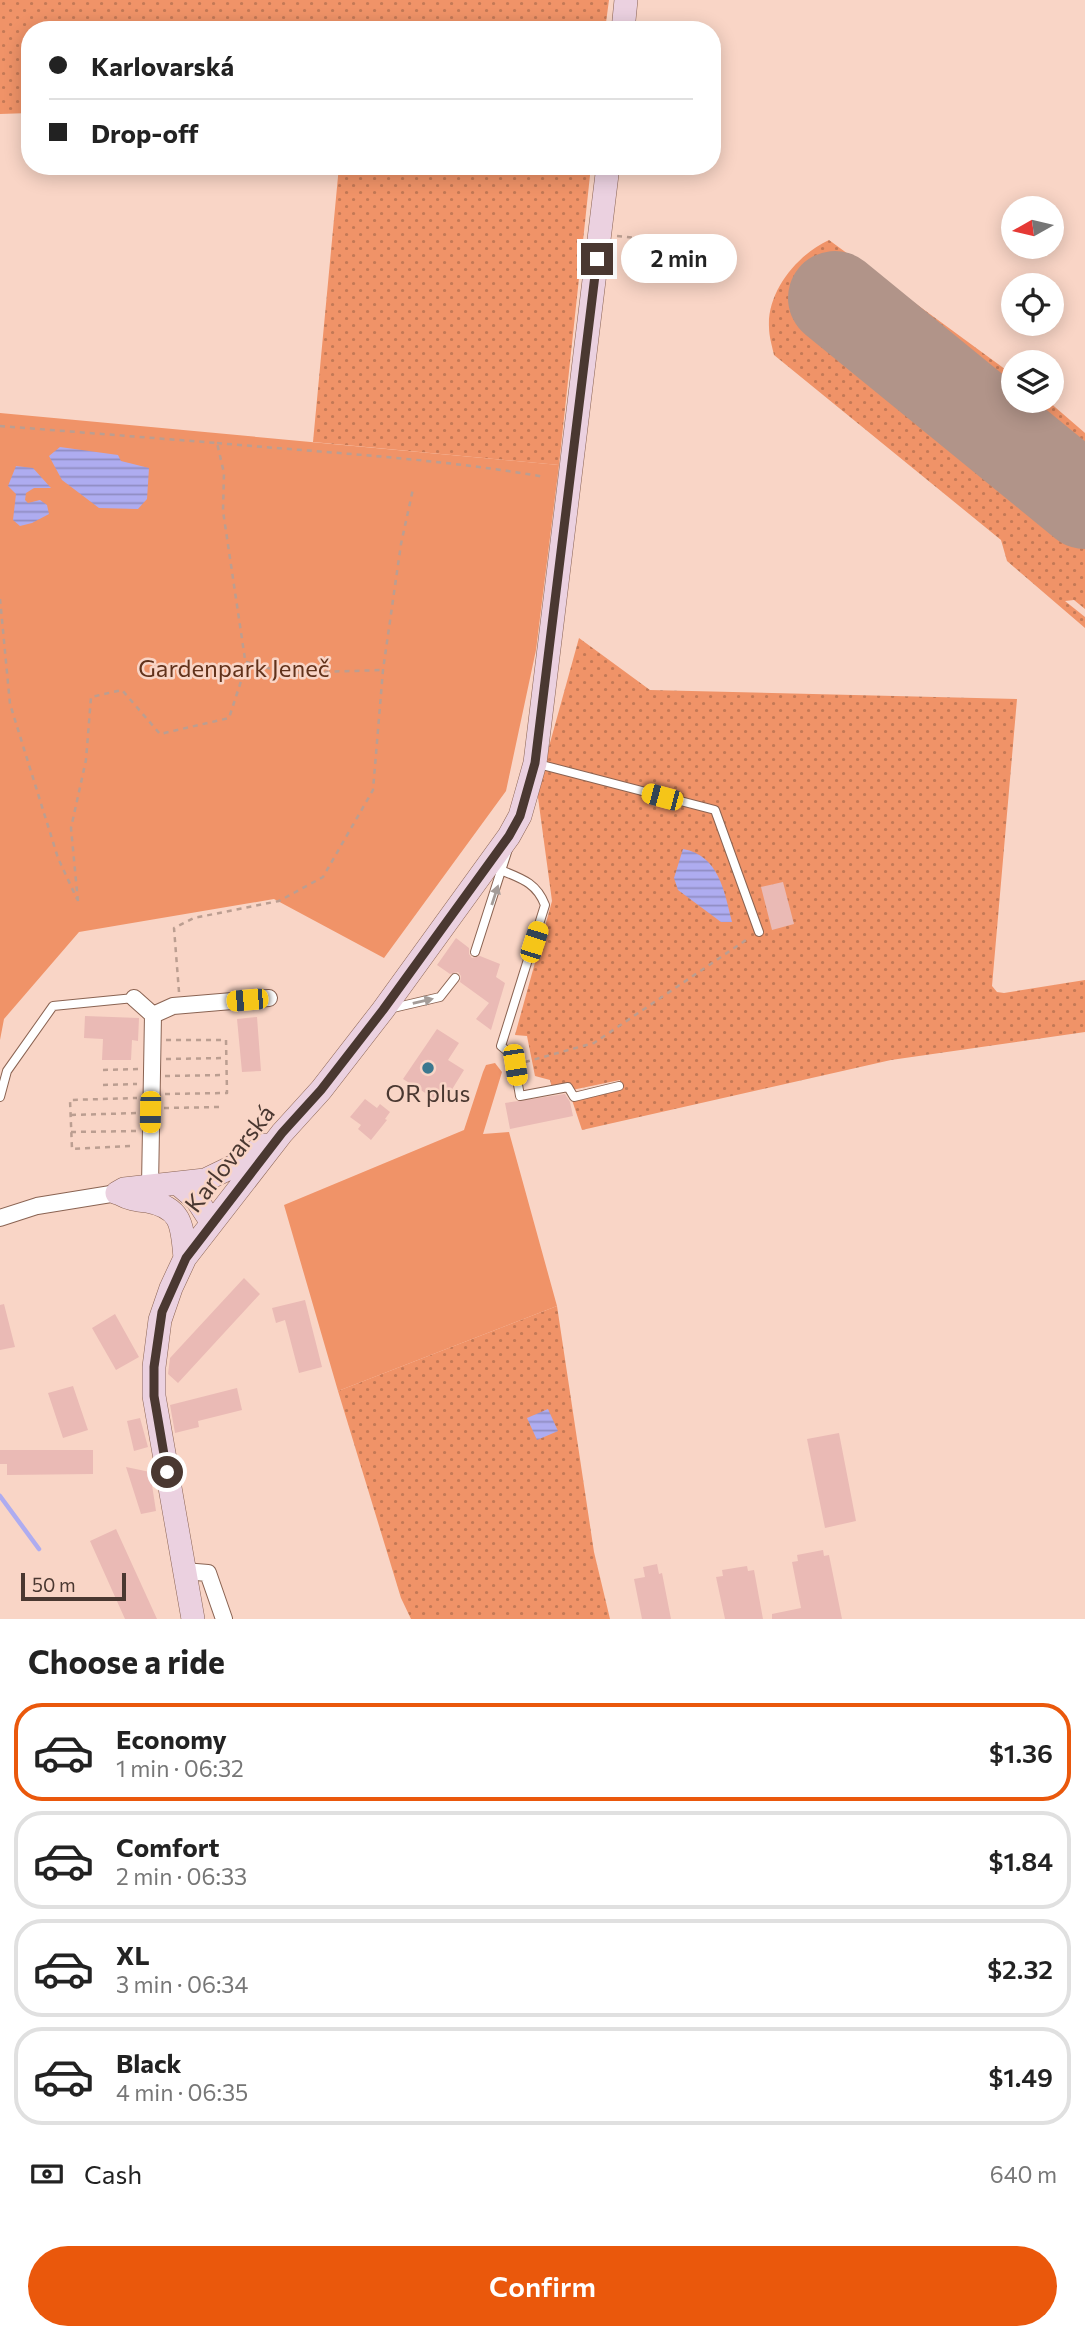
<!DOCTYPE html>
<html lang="en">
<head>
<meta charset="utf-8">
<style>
	body { margin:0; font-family:Commissioner,sans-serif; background:#f2f2f2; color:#222; height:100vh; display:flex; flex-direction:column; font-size:26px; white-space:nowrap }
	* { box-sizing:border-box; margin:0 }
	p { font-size:23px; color:#767676 }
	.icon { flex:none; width:38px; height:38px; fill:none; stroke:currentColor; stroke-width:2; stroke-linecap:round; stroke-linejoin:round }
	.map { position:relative; height:1619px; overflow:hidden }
	.side { display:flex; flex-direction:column; background:#fff; flex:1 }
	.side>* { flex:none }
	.top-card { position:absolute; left:21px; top:21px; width:700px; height:154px; border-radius:28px; box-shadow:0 4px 18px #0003; display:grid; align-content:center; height:154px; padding:0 28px; background:#fff }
	.needle { width:46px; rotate:262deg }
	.tools { position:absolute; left:1001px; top:196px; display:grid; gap:14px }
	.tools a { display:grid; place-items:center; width:63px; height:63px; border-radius:50%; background:#fff; box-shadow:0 4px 18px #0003; font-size:35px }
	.scale { position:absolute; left:21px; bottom:18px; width:105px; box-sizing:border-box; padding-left:7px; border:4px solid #4a3831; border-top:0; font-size:19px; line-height:24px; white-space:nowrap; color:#4a3831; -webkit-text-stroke:5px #f9d5c6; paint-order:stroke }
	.end { position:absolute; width:32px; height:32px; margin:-16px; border:9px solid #4a3831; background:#fff; box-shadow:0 0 0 4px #fff }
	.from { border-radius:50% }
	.bubble { position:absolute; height:49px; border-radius:24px; background:#fff; box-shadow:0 4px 18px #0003; font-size:23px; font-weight:600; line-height:49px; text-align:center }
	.car { position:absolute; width:21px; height:42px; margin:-21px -10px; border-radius:9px; box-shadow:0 0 5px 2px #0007; background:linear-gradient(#f5c518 24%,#345 0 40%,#f5c518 0 76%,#345 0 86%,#f5c518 0) }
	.top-card b { display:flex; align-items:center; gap:24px; height:66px; font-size:26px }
	.top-card b+b { border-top:2px solid #e0e0e0 }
	.top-card i { width:18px; height:18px; background:#222 }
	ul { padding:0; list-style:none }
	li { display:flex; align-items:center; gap:21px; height:98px; margin:0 14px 10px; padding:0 14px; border:4px solid #e0e0e0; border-radius:28px }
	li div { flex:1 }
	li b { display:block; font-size:26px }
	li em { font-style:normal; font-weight:600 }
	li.current { border-color:#ea580c }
	li>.icon { width:63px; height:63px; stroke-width:1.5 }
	h2 { padding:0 28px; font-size:32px; line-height:84px }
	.pay { display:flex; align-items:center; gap:18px; height:77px; padding:0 28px; font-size:26px }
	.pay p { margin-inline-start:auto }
	.primary-button { display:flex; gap:14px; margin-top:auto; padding:14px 28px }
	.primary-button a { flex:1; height:80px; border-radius:42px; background:#ea580c; color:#fff; font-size:28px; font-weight:600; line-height:80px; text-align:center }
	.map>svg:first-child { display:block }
</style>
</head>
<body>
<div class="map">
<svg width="1085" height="1619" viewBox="0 0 1085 1619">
	<defs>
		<pattern id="grass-dots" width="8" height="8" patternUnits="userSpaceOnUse" patternTransform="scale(1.75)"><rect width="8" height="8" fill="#f09368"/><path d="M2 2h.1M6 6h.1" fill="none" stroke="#c47956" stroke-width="1.8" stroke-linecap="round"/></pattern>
		<pattern id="water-rules" width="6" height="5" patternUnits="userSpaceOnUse" patternTransform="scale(1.75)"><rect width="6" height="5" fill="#aeacf0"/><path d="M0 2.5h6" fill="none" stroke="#908dc3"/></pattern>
	</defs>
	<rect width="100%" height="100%" fill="#f9d5c6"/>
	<!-- grass -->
	<path fill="url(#grass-dots)" d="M0,0h609l-4,30h-575v83l-30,1z
		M339,166h252l-32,299 -246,-23z
		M829,240l184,135v26h35l37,32v176l-11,-9 -9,1 20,16v11l-78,-67 -6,-21 -227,-185c-2,-9 -5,-19 -5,-28 -2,-36 29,-73 60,-87z
		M579,638l71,52 367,9 -25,287 5,6 7,1 81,-13v52l-194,28 -309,70 -10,-30 50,-12 -2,-8 -48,10 -20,-2 -2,-8 -15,-4 -8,-40 -12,-1 37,-134 -15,-111z
		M557,1306l37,246 16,67h-199l-10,-21 -63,-207z"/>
	<!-- green -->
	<path fill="#f09368" d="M0,413l559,52 -23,185 -30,141 -122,167 -110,-59 -195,33 -75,87 -4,21z
		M495,1063l7,9 -19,62 26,-2 48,174 -219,85 -54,-186 180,-75 19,-58 3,-7z"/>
	<!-- water -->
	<path fill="url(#water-rules)" d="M60,447l58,8 3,6 28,7 -2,31 -9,10 -39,-1 -37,-28 -13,-24z
		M16,466l17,2 18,20h-17l-8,5 -1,7 3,3 12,-3 7,5 2,9 -17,9 -12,3 -7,-6 3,-26 -8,-8z
		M683,849c36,7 41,41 49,73h-11l-43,-32 -4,-12z
		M548,1409l10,22 -21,9 -10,-22z"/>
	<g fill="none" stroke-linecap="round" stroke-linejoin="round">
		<!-- stream -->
		<path stroke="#aeacf0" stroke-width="4.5" d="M0,1496l39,53"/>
		<!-- runway -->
		<path stroke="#b19489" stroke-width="94" d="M835,298l250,204"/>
	</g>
	<!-- building -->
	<path fill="#eabab5" d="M783,882l11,42 -22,6 -11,-43z
		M456,938l13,10v6l3,4 8,-2 20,8 -4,13 9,6 -14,47 -15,-11 13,-16 -29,-21 1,-6 -3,-4 -8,2 -13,-9z
		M85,1016l54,2 -1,23 -6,-1 -1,20h-29l1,-21 -19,-1z
		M257,1017l4,54 -19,1 -5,-53z
		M437,1029l22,14 -11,17 16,10 -21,34 -40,-25z
		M565,1094l5,8 3,14 -63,13 -5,-26z
		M365,1099l12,9 3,-4 10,8 -5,7 2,1 -16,20 -13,-11 3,-4 -11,-8z
		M244,1278l16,16 -82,89 -10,-9 2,-16z
		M305,1300l17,67 -23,6 -14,-53 -9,3 -4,-15z
		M4,1304l11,43 -15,3v-45z
		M115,1314l24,43 -23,13 -24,-42z
		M73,1386l15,44 -25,8 -15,-45z
		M237,1388l5,22 -44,11 1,6 -24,6 -5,-28z
		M140,1418l8,29 -14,4 -7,-30z
		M839,1433l17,88 -31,7 -18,-89z
		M0,1450h93v24l-86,1v-11h-7z
		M126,1467l24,5 6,39 -15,3z
		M116,1529l41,90h-32l-35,-78z
		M823,1550l1,6 5,-1 13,64h-70v-5l29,-6 -9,-46 6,-1 -1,-6z
		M657,1564l2,10 3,-1 9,46h-29l-8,-40 11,-2 -2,-10z
		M747,1566l1,5 6,-1 9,49h-38l-9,-42 7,-1 -1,-6z"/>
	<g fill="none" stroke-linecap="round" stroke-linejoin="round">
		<defs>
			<path id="service" d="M538,764l177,46 44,122
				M503,871c20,8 34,13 42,34l-44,141 12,10 7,40 48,-9 6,10 45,-11
				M475,952l33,-103
				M393,1008l47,-11 15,-19
				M0,1097l7,-26 46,-65 81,-8"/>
			<path id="minor" d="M134,998l19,17 -3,171
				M153,1015l20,-9 96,-8
				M0,1218l37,-12 80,-13
				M184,1571l24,2 16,46"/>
			<path id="secondary" d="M623,30l3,-30
				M177,1183l20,17 15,23
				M117,1193l7,-4 81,-9 29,-14 31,-21
				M120,1194c9,5 17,6 27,7 36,7 35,25 38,57
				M193,1619l-39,-223v-29l6,-47 11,-32 14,-30 97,-125 39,-43 62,-80 126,-174 11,-20 15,-53 73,-597"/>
		</defs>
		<!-- service casing -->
		<use href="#service" stroke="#8a6352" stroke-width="10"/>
		<!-- minor casing -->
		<use href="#minor" stroke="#8a6352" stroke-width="18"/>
		<!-- secondary casing -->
		<use href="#secondary" stroke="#8a6352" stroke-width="24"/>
		<!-- path -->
		<path stroke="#bb9e91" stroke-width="2.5" stroke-dasharray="5 5" stroke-linecap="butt" d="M617,236l32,3
			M0,426l217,17 7,30 -1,38 23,155 -17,52 -69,16 -38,-44 -31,7 -5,63 -15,68 7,74
			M217,443c110,10 220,15 328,34
			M0,599l10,105 48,154 19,41
			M246,662l41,11 96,-3
			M179,992l-5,-64 20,-10 85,-17 44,-24 50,-87 10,-120 18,-126 12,-55
			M166,1059l60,-1
			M525,1062l69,-19 155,-105
			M103,1070l35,-1
			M165,1076l60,-1
			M103,1085l34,-1
			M165,1094l62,-1 -1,-53h-60
			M164,1108l57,-1
			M71,1115l66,-2
			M71,1132l67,-1
			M130,1146l-58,3 -2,-49 67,-2"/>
		<!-- service -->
		<use href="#service" stroke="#fff" stroke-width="8"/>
		<!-- minor -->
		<use href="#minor" stroke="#fff" stroke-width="16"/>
		<!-- secondary -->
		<use href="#secondary" stroke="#ebd1e0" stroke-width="23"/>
	</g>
	<!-- one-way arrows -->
	<defs><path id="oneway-solid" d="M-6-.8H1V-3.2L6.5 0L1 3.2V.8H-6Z" transform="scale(1.75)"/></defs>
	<g fill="#a49c98">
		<use href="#oneway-solid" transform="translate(495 895) rotate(-72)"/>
		<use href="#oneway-solid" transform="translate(423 1001) rotate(-13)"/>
	</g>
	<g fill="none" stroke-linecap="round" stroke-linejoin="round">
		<!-- route -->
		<path stroke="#4a3831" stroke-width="9" d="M167,1472l-13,-76v-29l8,-55 24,-54 96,-125 39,-43 62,-80 126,-174 11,-20 15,-53 62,-504"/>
	</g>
	<!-- markers -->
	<circle fill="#3b788f" stroke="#f9d5c6" stroke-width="2.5" cx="428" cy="1068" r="7"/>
	<g text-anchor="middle" stroke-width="5" stroke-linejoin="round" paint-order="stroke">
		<!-- park labels -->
		<g font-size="24" fill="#61321b" stroke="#f9d5c6">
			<text x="234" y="677">Gardenpark Jeneč</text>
		</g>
		<!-- poi labels -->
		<g font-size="24" fill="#4a3831" stroke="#f9d5c6">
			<text x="428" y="1102">OR plus</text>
		</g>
		<!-- street labels -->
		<g font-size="24" fill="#4a3831" stroke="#f9d5c6">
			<text transform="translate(230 1159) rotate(-52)" y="8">Karlovarská</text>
		</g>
	</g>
</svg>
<div class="tools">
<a><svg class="needle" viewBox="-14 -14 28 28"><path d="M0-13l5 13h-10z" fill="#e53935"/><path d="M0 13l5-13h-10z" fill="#767676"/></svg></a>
<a><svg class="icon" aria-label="locate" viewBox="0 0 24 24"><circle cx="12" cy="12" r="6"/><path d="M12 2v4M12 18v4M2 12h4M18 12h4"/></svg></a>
<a><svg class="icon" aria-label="layers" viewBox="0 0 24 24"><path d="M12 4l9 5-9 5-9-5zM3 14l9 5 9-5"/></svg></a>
</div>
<div class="scale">50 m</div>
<i class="end from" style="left:167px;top:1472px"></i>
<i class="end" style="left:597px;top:259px"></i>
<div class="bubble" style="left:621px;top:234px;width:116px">2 min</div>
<i class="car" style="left:662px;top:797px;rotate:285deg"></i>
<i class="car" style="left:534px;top:942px;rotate:18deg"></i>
<i class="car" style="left:247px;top:1000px;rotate:265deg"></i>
<i class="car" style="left:515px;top:1065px;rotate:171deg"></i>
<i class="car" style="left:150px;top:1112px;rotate:181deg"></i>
<div class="top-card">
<b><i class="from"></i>Karlovarská</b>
<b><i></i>Drop-off</b>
</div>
</div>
<section class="side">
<h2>Choose a ride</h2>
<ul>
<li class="current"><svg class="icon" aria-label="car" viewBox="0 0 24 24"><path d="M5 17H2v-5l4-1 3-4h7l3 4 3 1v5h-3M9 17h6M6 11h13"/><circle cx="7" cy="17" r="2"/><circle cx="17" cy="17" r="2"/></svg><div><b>Economy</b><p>1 min · 06:32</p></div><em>$1.36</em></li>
<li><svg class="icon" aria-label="car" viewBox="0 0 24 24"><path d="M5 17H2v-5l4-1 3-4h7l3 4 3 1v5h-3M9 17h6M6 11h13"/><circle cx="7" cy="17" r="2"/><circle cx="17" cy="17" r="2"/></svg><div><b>Comfort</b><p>2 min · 06:33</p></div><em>$1.84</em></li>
<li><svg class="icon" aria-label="car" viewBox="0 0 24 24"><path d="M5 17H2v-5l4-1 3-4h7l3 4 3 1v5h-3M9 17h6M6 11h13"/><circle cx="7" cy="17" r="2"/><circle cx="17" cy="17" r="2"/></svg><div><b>XL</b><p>3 min · 06:34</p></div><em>$2.32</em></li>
<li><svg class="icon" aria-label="car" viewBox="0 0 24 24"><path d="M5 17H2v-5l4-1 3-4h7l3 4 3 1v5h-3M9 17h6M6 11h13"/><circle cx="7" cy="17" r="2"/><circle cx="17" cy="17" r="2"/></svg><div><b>Black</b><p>4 min · 06:35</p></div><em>$1.49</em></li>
</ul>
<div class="pay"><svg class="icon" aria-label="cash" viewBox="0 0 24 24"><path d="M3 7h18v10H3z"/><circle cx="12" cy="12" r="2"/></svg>Cash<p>640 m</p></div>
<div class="primary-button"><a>Confirm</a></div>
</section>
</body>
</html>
